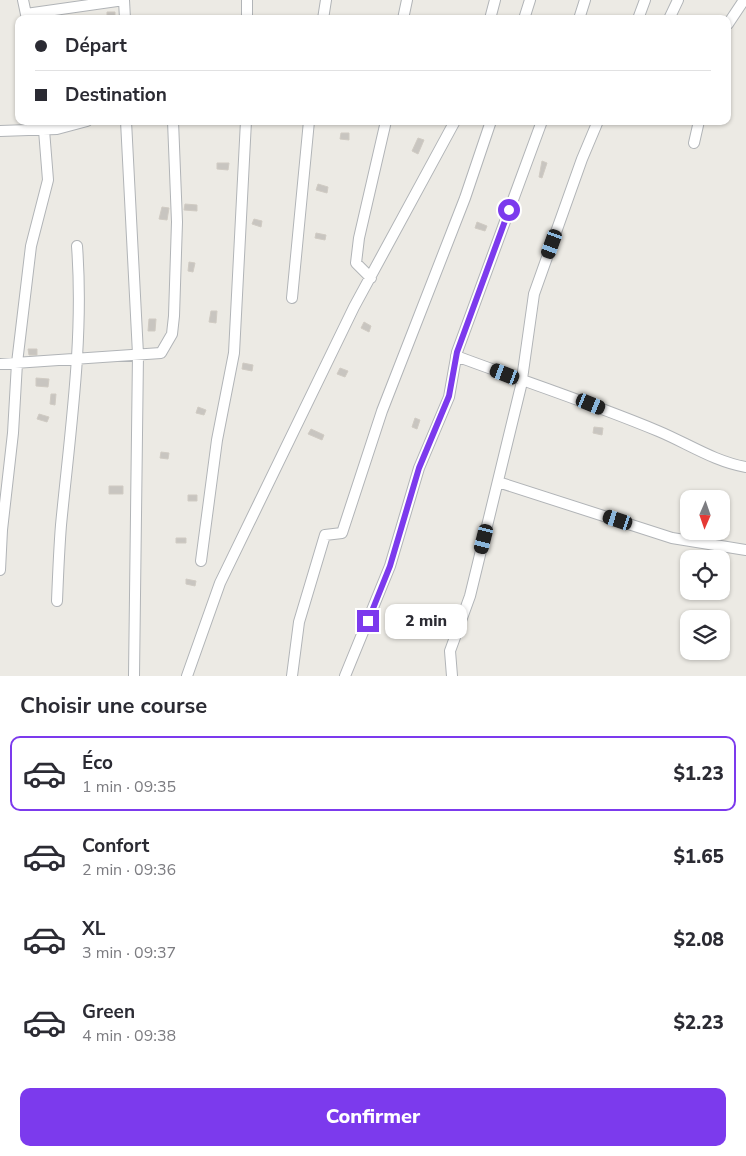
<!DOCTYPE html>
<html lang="fr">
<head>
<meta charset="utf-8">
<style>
	body { margin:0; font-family:"Nunito Sans",sans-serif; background:#f7f7f7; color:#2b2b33; height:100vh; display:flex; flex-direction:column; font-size:19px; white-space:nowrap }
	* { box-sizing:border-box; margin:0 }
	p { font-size:16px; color:#7c7c81 }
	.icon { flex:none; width:28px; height:28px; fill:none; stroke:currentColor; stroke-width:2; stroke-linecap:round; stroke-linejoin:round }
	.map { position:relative; height:676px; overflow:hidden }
	.sheet { display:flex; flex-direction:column; background:#fff; flex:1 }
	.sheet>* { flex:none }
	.guide { position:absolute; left:15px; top:15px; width:716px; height:110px; border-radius:10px; box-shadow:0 1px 4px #0004; display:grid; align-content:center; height:110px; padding:0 20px; background:#fff }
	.needle { width:32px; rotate:182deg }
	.fabs { position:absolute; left:680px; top:490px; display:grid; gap:10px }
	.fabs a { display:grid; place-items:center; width:50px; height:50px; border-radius:10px; background:#fff; box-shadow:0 1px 4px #0004; font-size:25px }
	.end { position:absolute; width:22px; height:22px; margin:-11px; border:6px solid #7c3aed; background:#fff; box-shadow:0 0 0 2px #fff }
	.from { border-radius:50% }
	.bubble { position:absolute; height:35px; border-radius:10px; background:#fff; box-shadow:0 1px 4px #0004; font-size:16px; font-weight:800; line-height:35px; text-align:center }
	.car { position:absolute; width:15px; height:30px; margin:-15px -8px; border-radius:6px; box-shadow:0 0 4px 1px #0007; background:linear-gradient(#222 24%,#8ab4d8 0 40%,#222 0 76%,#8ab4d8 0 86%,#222 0) }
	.guide b { display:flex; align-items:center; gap:18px; height:48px; font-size:19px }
	.guide b+b { border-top:1px solid #e1e1e2 }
	.guide i { width:12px; height:12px; background:#2b2b33 }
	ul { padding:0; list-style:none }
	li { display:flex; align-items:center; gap:15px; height:75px; margin:0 10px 8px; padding:0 10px; border:2px solid transparent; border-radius:10px }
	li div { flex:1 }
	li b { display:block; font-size:19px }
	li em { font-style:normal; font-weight:800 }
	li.active { border-color:#7c3aed }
	li>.icon { width:45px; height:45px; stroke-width:1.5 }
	h2 { padding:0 20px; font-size:22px; line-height:60px }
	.primary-button { display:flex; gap:10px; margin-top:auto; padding:10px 20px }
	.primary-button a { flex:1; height:58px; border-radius:10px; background:#7c3aed; color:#fff; font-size:20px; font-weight:800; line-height:58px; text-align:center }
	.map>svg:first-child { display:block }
</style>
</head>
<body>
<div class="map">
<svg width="746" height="676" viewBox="0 0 746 676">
	<rect width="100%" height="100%" fill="#eceae4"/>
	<!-- building -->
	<path fill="#c8c5c0" stroke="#d0cbc3" d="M107,12h8v6h-8z
		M341,133h8v7l-9,-1z
		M418,138l6,2 -6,14 -6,-3z
		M542,161l5,2 -5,15 -3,-1z
		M217,163h12l-1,7 -11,-1z
		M318,184l10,3 -1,6 -11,-3z
		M185,204l12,1v6l-13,-1z
		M162,207l7,1 -2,12 -8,-1z
		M254,219l8,2 -1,6 -9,-3z
		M477,222l10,4 -2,5 -10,-3z
		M316,233l10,2 -1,5 -10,-2z
		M189,262l6,1 -2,9 -5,-1z
		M211,311h6l-1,12 -7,-1z
		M149,319h7l-1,12h-7z
		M364,322l7,4 -2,6 -8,-4z
		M28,349h9v6h-8z
		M243,363l10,2 -1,6 -10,-2z
		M340,368l8,3 -3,6 -8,-3z
		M36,378l13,1 -1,8 -12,-1z
		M51,394h5l-1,11 -5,-1z
		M198,407l8,3 -2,5 -8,-2z
		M39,414l10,3 -2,5 -10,-3z
		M415,418l5,2 -3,9 -5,-2z
		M594,427l9,1 -1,7 -9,-2z
		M311,429l13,6 -2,5 -14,-6z
		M161,452l8,1 -1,6 -8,-1z
		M109,486h14v8h-14z
		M188,495h9v6h-9z
		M176,538h10v5h-10z
		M186,579l10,2 -1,5 -9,-2z"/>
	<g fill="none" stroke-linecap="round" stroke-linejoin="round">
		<defs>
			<path id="minor" d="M23,0l4,19
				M124,0l1,19
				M26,14l98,-14
				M247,19v-19
				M323,19l3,-19
				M403,19l4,-19
				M490,19l5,-19
				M524,19l6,-19
				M579,19l6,-19
				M638,19l7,-19
				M669,19l9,-19
				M728,24l16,-24
				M126,121l12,233 -4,322
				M0,131l57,-2 30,-8
				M694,143l5,-22
				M371,278l-15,-15 3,-25 27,-117
				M292,298l17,-177
				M456,356c67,25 135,47 202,75 29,12 57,31 88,36
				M0,364l161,-11 11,-19 2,-18 3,-94 -4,-101
				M498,482l174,56 74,12
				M201,561l16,-121 17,-87 12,-232
				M0,570l2,-40 11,-97 4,-70 14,-117 17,-66 -4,-50 -4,-9
				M57,601c1,-25 2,-51 4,-76 9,-93 23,-186 16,-279
				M187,676l33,-93 134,-276 101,-186
				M292,676l7,-54 26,-87 17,-2 40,-122 83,-213 26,-77
				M345,676l45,-110 29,-98 30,-71 8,-45 85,-231
				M452,676l-2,-25 20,-55 51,-210 13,-92 48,-135 16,-38"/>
		</defs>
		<!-- minor casing -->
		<use href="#minor" stroke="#b1b4b7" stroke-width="12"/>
		<!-- minor -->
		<use href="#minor" stroke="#fff" stroke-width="10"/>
	</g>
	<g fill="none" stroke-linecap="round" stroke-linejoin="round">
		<!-- route -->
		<path stroke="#7c3aed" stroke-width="6" d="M368,621l22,-55 29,-98 30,-72 8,-44 52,-142"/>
	</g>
</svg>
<div class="fabs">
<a><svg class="needle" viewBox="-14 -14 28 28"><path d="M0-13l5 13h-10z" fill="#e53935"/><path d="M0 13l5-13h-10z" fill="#7c7c81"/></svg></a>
<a><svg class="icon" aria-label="locate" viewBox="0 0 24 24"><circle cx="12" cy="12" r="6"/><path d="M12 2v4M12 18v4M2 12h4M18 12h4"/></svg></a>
<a><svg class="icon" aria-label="layers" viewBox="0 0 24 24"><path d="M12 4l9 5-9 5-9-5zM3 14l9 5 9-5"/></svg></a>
</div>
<i class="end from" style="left:509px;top:210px"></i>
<i class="end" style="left:368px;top:621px"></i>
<div class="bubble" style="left:385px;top:604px;width:82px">2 min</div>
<i class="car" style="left:552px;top:244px;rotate:200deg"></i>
<i class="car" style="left:505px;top:374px;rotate:291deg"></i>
<i class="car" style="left:591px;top:404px;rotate:112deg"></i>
<i class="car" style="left:618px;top:520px;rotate:288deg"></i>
<i class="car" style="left:484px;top:539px;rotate:194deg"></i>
<div class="guide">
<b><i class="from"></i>Départ</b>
<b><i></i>Destination</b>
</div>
</div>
<section class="sheet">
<h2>Choisir une course</h2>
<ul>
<li class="active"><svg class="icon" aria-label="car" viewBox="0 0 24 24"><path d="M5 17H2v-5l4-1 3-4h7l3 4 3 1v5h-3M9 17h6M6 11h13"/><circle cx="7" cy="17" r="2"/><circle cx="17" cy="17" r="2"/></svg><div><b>Éco</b><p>1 min · 09:35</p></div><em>$1.23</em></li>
<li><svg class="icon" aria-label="car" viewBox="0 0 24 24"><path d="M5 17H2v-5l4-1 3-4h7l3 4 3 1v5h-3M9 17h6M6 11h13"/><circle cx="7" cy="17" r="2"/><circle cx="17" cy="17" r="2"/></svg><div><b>Confort</b><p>2 min · 09:36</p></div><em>$1.65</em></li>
<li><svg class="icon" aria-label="car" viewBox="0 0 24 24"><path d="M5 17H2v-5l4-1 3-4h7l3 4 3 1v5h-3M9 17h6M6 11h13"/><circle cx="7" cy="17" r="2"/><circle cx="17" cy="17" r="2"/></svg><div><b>XL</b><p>3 min · 09:37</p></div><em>$2.08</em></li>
<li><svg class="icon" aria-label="car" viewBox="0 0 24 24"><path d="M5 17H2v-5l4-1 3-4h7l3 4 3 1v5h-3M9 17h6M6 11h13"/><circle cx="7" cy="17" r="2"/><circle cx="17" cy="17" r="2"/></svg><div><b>Green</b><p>4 min · 09:38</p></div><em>$2.23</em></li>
</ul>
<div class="primary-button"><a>Confirmer</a></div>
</section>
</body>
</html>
